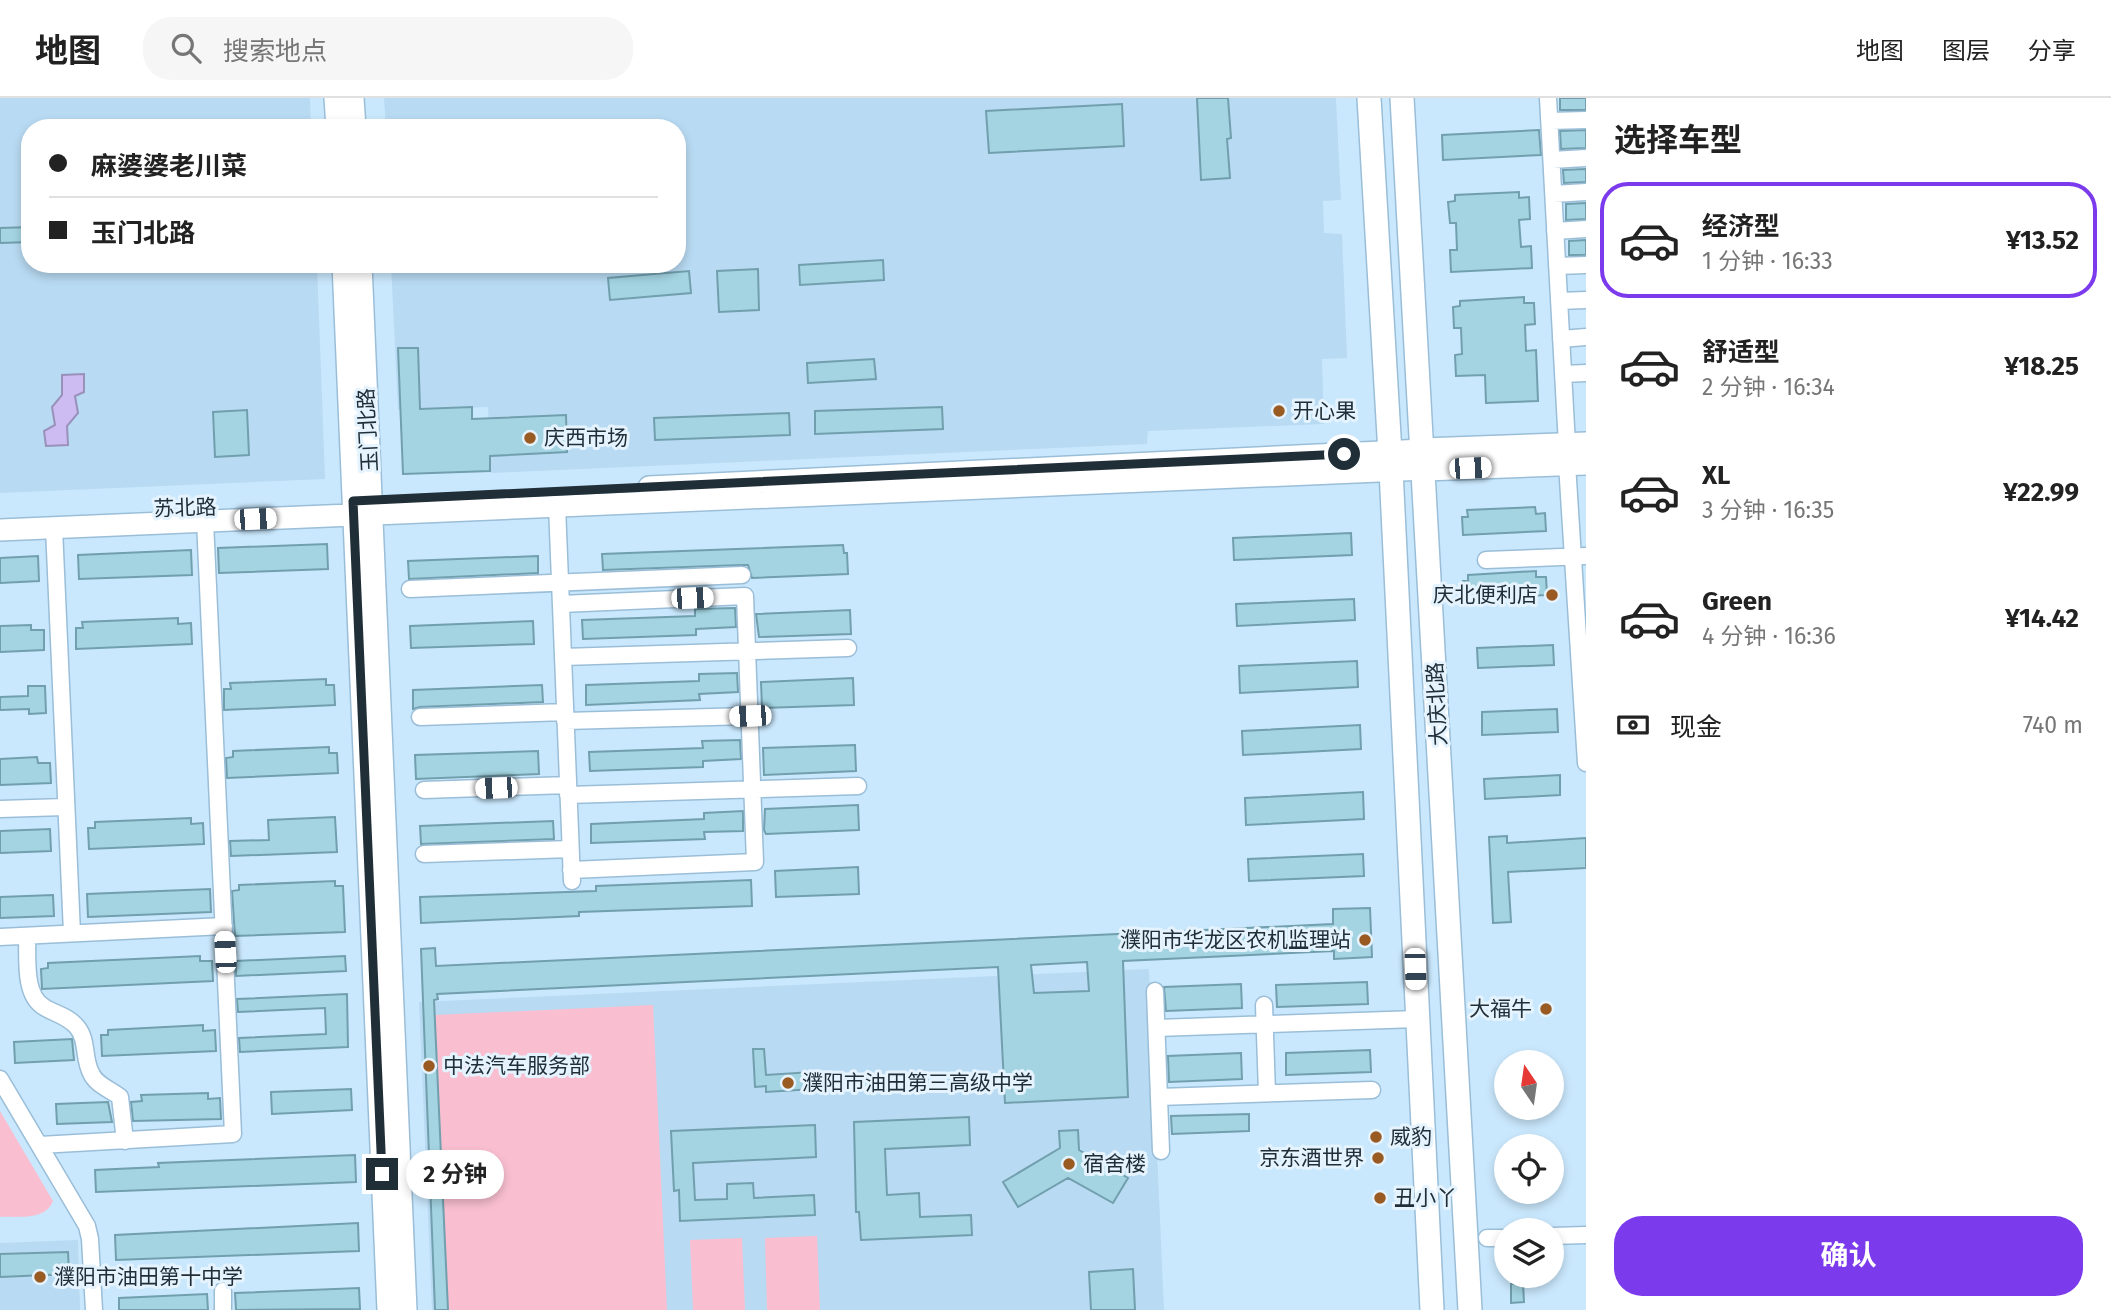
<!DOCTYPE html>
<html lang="zh">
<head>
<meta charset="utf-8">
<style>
	body { margin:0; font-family:"Fira Sans","Noto Sans SC",sans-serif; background:#f6f6f6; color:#222; height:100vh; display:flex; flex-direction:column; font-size:26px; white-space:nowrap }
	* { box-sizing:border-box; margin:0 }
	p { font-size:23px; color:#767676 }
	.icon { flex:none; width:38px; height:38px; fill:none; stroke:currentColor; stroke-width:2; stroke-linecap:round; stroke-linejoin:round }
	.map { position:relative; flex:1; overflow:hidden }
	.side { display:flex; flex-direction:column; background:#fff; width:525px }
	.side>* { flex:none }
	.top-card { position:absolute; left:21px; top:21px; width:665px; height:154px; border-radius:28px; box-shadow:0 4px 10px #0003; display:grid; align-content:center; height:154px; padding:0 28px; background:#fff }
	.needle { width:46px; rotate:347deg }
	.buttons { position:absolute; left:1494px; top:952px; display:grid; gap:14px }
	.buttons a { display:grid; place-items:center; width:70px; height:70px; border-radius:50%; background:#fff; box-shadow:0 4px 10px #0003; font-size:35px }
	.end { position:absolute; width:32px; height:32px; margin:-16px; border:9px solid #202e38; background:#fff; box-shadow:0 0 0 4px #fff }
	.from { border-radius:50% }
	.bubble { position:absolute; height:49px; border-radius:24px; background:#fff; box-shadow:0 4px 10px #0003; font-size:23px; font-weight:700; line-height:49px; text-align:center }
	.car { position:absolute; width:21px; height:42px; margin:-21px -10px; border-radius:9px; box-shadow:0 0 5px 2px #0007; background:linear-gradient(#fff 24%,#345 0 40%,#fff 0 76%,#345 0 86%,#fff 0) }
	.top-card b { display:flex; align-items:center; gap:24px; height:66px; font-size:26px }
	.top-card b+b { border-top:2px solid #e0e0e0 }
	.top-card i { width:18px; height:18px; background:#222 }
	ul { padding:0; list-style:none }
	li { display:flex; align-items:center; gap:21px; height:116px; margin:0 14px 10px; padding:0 14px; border:4px solid transparent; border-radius:28px }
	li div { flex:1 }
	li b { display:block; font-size:26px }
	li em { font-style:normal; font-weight:700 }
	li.current { border-color:#7c3aed }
	li>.icon { width:63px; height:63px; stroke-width:1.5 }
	h2 { padding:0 28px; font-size:32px; line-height:84px }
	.pay { display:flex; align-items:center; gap:18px; height:77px; padding:0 28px; font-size:26px }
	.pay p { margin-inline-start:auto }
	.primary-button { display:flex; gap:14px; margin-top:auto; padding:14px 28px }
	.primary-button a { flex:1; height:80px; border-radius:28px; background:#7c3aed; color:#fff; font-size:28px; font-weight:700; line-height:80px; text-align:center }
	header { display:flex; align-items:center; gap:42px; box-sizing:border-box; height:98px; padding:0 35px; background:#fff; border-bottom:2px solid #e0e0e0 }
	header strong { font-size:33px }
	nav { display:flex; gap:38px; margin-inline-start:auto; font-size:24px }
	.search { width:490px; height:63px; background:#f6f6f6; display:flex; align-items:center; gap:18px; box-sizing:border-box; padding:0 24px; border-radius:28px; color:#767676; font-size:26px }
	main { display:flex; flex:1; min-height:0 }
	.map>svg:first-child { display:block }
</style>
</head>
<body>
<header>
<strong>地图</strong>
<div class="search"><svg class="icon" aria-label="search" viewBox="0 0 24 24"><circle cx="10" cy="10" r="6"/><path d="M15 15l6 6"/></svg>搜索地点</div>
<nav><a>地图</a><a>图层</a><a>分享</a></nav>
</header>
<main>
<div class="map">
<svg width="1586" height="1212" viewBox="0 0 1586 1212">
	<rect width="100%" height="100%" fill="#cae8fd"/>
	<!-- built -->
	<path fill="#b8daf2" d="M0,0h310l1,30h-281v136h287l8,215 -325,14z
		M384,0h952l5,102 -18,1 1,32 18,1 5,124 -25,1 2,65 -176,7 -1,13 -656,29 -3,-66 -90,3 -7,-146h286v-136h-291z
		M1149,871l15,341h-732l-13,-308z
		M78,1142l2,70h-80v-67z"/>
	<!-- green -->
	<path fill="#f9bfd0" d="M653,907l14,305h-219l-13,-295z
		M0,1013l53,90c-8,20 -35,15 -53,16z
		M817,1138l3,74h-53l-2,-72z
		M742,1140l3,72h-52l-3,-70z"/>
	<!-- water -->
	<path fill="#cdbcf2" stroke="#9991ba" stroke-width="2" d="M84,276v18l-9,4 3,17 -11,13 1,19 -22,1 -2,-15 11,-6 -3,-18 10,-12v-20z"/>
	<!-- building -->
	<path fill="#a4d4e2" stroke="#719fad" stroke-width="2" fill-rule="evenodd" d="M1197,0h31l3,40 -4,1 3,39 -29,2z
		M1560,0h26v12h-26z
		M1122,6l2,42 -135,7 -3,-42z
		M1539,32l2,25 -98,5 -1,-25z
		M1586,32v18l-25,1 -1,-18z
		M1586,71v13l-22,1 -1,-13z
		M1519,94v6l10,-1 1,22 -11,1 2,27 10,-1 1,22 -81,4 -1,-22h7l-1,-27h-6l-2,-21 7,-1v-6z
		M1586,105v16l-20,1v-16z
		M30,129v15l-30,1v-15z
		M1586,142v15h-17v-14z
		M883,162l1,20 -84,5 -1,-20z
		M758,171l1,41 -40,2 -2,-41z
		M689,173l2,22 -81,7 -2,-22z
		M1524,199v6h10l1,21 -10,1 1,26 10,-1 2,51 -52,2 -1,-28 -29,1 -1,-21 7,-1 -1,-26h-7l-1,-21 7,-1v-5z
		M398,250h20l2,61 52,-2v12l94,-4 1,37 -77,4v15l-87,3z
		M874,261l2,20 -68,4 -1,-20z
		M942,309l1,22 -128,5v-23z
		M247,312l2,45 -34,2 -2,-45z
		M789,315l1,22 -135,5 -1,-22z
		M1535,409l1,7 9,-1 1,18 -83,4 -1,-18h6l-1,-7z
		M1351,435l1,22 -118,5 -1,-22z
		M327,446l1,25 -109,4 -1,-25z
		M843,447l1,8h3l1,21 -96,4 -4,-13h-6l-139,5 -1,-16z
		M191,452l1,25 -113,4 -1,-24z
		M38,458l1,25 -39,2v-25z
		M538,458v17l-129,6 -1,-18z
		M1536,473v6h10l1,18 -83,4 -1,-18h5v-6z
		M1354,501l1,21 -118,6 -1,-22z
		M735,510l1,19 -40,2v6l-113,4 -1,-19 113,-4v-7z
		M850,512l1,24 -92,3 -3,-23z
		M178,520v6l13,-1 1,21 -116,5v-21h7l-1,-6z
		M533,523l1,23 -123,4 -1,-22z
		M31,527v5h13v20l-44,2v-26z
		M1553,547l1,20 -76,3 -1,-20z
		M1357,563l1,26 -118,6 -1,-27z
		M737,575l1,19 -39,2 1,6 -114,5v-20l113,-4v-7z
		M853,580l1,27 -92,3 -1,-26z
		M326,581v6h8l1,20 -111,5v-21h7l-1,-6z
		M542,587l1,17 -123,5 -7,2v-19z
		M28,588h17l1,27 -17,1v-5l-29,1v-13l28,-1z
		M1557,611l1,23 -76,3v-23z
		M1360,627l1,24 -118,6 -1,-24z
		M740,642l1,19 -38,2v6l-113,4 -1,-19 114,-4 -1,-7z
		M855,647l1,26 -92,4 -1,-27z
		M329,649v6h8l1,20 -111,5 -1,-20 7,-1v-6z
		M538,653l1,23 -123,5 -1,-24z
		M37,659l1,6h12l1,20 -51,2v-26z
		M1560,677v20l-75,4 -1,-20z
		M1363,694l1,27 -118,6 -1,-27z
		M858,707l1,25 -93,4 -2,-4 1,-21z
		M743,713v20l-39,1 1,7 -114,4v-19l113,-5v-6z
		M335,719l2,35 -106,4 -1,-15 39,-1 -1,-20z
		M191,720v6l12,-1 1,21 -115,5 -1,-21h7v-6z
		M553,723l1,18 -133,5 -1,-18z
		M50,731l1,22 -51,2v-22z
		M1507,738v7l79,-5v30l-78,4 3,50 -18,1 -4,-86z
		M1363,756l1,22 -115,5 -1,-22z
		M858,769l1,27 -83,3 -1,-26z
		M751,782l1,26 -173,6v4l-158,7 -1,-26 176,-6v-5z
		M335,783v5h8l2,46 -110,4 -3,-45 7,-1v-5z
		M210,791l1,23 -123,5 -1,-23z
		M53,797l1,21 -54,2v-21z
		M1370,810l2,49 -38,2v-8l-211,10 5,136 -123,6 -7,-136 -561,27 1,5 -4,1 14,310h-13l-14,-361 14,-1 1,18 897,-42v-15zM1087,864l2,29 -55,2 -3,-28z
		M200,858v5h12l1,20 -171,8 -1,-20 7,-1v-5z
		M345,858l1,15 -110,5v-15z
		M1367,884l1,22 -91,3 -1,-22z
		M1241,886l1,24 -76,3 -2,-24z
		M347,896l1,53 -108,5 -1,-14 87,-4 -1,-26 -87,4 -1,-13z
		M203,927v6l12,-1 1,21 -114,5 -1,-21h7v-5z
		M72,941l2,21 -59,3 -1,-21z
		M753,951h11l2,26 46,-3 1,17 -47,3v-6l-11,1z
		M1370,952l1,22 -85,3v-22z
		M1241,955l1,26 -73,3 -1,-26z
		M351,991l1,21 -80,4 -1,-22z
		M208,995v6l12,-1 1,21 -88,2 -2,-19 11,-1 -1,-6z
		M108,1004l4,20 -55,2 -1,-20z
		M1249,1016v17l-77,3 -1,-18z
		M969,1019l1,28 -85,4 2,46 32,-2 1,24 51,-2 1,20 -111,5 -2,-28h-3l-2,-90z
		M815,1027l1,32 -123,6 2,37 32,-1v-15l26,-1 1,15 60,-3 1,20 -135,6 -1,-31 -5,1 -3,-60z
		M1078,1032l1,20 49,28 -15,25 -45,-25 -50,29 -15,-25 57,-34 -1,-17z
		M355,1057l1,27 -260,10 -1,-22 64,-3 -1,-4z
		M358,1125l1,28 -243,9 -1,-25z
		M68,1154l1,22 -69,3v-23z
		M1133,1171l2,41h-44l-2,-38z
		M1523,1185l1,19 -13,1v-19z
		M359,1190l1,21 -124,1 -1,-17z
		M207,1196l1,16h-89v-12z"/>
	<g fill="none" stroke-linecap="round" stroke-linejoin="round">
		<defs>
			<path id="minor" d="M1548,0l19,347
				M1550,23l36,-1
				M1552,62l34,-2
				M1554,96l32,-2
				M1555,133l31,-2
				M1557,168l29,-1
				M1559,203l27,-1
				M1561,241l25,-2
				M1563,276l23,-1
				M1567,366l19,299
				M557,408l15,375
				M54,430l18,405
				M1486,462l100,-4
				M410,491l332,-14
				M561,506l184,-8 10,266 -184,8
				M563,559l285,-9
				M420,619l145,-5
				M565,623l184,-5
				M424,692l144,-5
				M568,697l290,-9
				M0,711l65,-2
				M424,756l146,-5
				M27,838c1,20 -4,59 17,71 11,7 24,9 33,20 11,13 6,31 14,46 5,12 19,16 29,24l5,44
				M0,839l224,-11
				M1155,893l6,160
				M1264,907l3,88
				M1157,930l260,-9
				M0,981l87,147 3,13 4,71
				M1159,999l213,-7
				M40,1047l193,-11 -28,-613
				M1552,1138l34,-1
				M1487,1140h20
				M223,1193v19"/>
			<path id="tertiary" d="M335,0l2,30
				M353,0l2,30
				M343,166l45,1046
				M361,166l45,1046
				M649,389l774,-37
				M0,432l1425,-61"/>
			<path id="secondary" d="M1369,0l22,372 41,840
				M1402,0l68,1212
				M1423,352l163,-6
				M1425,371l161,-6"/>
		</defs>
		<!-- minor casing -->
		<use href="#minor" stroke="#9abed8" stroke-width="19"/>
		<!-- tertiary casing -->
		<use href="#tertiary" stroke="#9abed8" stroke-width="24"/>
		<!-- secondary casing -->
		<use href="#secondary" stroke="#9abed8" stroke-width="26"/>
		<!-- minor -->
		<use href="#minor" stroke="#fff" stroke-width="16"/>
		<!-- tertiary -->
		<use href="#tertiary" stroke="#fff" stroke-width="21"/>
		<!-- secondary -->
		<use href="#secondary" stroke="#fff" stroke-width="23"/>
	</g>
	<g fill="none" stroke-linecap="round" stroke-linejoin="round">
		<!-- route -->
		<path stroke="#202e38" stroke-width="9" d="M382,1076l-29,-673 991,-47"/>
	</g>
	<!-- markers -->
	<g fill="#9a5b23" stroke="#e4f3fe" stroke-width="2.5">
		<circle cx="1279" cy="313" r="7"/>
		<circle cx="530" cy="340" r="7"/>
		<circle cx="1552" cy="497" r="7"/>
		<circle cx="1365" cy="842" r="7"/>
		<circle cx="1546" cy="911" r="7"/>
		<circle cx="429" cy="968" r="7"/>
		<circle cx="788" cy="985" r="7"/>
		<circle cx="1376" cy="1039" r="7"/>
		<circle cx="1378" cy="1060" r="7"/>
		<circle cx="1069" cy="1066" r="7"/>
		<circle cx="1380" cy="1100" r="7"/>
		<circle cx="40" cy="1179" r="7"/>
	</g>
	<g text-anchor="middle" stroke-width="6" stroke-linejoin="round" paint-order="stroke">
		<!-- poi labels -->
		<g font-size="21" fill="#202e38" stroke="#e4f3fe" text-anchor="start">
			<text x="1293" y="320">开心果</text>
			<text x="544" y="347">庆西市场</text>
			<text x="1538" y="504" text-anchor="end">庆北便利店</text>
			<text x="1351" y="849" text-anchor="end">濮阳市华龙区农机监理站</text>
			<text x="1532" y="918" text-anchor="end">大福牛</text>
			<text x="443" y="975">中法汽车服务部</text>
			<text x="802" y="992">濮阳市油田第三高级中学</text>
			<text x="1390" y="1046">威豹</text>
			<text x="1364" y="1067" text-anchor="end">京东酒世界</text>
			<text x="1083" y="1073">宿舍楼</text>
			<text x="1394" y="1107">丑小丫</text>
			<text x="54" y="1186">濮阳市油田第十中学</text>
		</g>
		<!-- street labels -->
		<g font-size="21" fill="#202e38" stroke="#e4f3fe">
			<text transform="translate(368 332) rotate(-93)" y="7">玉门北路</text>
			<text transform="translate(185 410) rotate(-2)" y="7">苏北路</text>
			<text transform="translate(1437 606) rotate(-93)" y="7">大庆北路</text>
		</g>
	</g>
</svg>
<div class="buttons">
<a><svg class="needle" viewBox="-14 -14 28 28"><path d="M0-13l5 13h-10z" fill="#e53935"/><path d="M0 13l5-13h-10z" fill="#767676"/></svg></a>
<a><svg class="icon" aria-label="locate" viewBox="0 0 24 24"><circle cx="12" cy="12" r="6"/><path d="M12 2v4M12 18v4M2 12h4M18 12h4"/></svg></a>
<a><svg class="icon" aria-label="layers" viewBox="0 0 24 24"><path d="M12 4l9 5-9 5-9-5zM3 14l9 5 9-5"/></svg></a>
</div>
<i class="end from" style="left:1344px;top:356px"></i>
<i class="end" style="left:382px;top:1076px"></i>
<div class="bubble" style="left:406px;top:1052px;width:98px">2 分钟</div>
<i class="car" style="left:1470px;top:370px;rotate:88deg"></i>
<i class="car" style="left:255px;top:421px;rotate:88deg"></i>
<i class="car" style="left:692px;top:500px;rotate:88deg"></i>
<i class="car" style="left:750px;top:618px;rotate:268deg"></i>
<i class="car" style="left:496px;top:690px;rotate:268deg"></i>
<i class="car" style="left:225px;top:854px;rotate:357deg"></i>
<i class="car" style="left:1415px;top:871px;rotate:178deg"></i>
<div class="top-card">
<b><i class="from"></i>麻婆婆老川菜</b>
<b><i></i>玉门北路</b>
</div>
</div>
<section class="side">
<h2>选择车型</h2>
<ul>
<li class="current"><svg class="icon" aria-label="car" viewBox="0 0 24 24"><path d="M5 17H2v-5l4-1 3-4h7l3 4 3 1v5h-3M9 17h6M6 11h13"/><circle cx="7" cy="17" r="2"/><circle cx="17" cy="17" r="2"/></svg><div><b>经济型</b><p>1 分钟 · 16:33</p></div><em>¥13.52</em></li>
<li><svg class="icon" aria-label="car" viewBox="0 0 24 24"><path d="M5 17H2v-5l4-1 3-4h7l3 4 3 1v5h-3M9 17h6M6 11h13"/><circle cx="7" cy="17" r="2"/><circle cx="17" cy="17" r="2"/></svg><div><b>舒适型</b><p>2 分钟 · 16:34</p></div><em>¥18.25</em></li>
<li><svg class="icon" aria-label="car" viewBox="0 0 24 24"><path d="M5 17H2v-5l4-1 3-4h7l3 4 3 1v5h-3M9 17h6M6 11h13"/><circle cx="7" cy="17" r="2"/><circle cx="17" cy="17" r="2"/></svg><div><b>XL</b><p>3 分钟 · 16:35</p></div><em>¥22.99</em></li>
<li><svg class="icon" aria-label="car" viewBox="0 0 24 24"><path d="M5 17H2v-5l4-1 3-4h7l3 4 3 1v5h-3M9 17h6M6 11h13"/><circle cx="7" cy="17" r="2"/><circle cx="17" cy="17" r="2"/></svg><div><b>Green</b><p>4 分钟 · 16:36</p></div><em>¥14.42</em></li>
</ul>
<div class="pay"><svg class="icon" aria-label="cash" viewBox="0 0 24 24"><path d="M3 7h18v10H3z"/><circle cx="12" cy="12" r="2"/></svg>现金<p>740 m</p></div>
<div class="primary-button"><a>确认</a></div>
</section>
</main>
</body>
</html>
